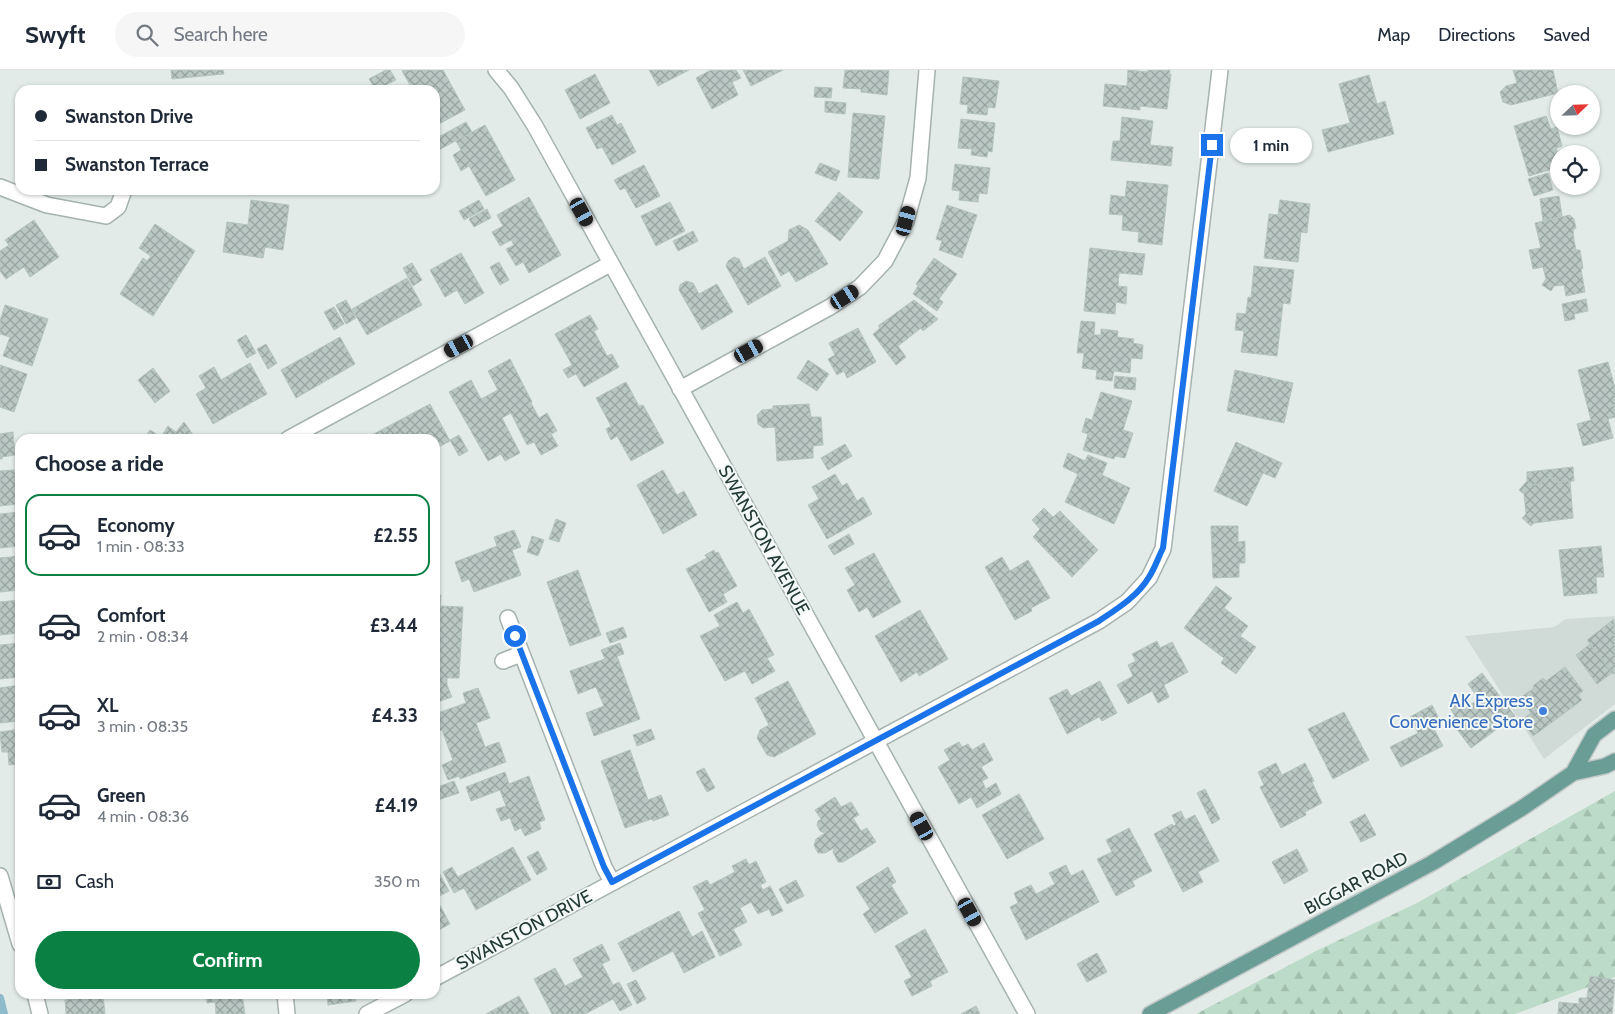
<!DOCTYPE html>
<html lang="en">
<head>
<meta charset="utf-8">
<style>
	body { margin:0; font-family:Cabin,sans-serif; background:#f6f6f7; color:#1f2937; height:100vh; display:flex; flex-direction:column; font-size:19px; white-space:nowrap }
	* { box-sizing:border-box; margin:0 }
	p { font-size:16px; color:#747a83 }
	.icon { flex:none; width:28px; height:28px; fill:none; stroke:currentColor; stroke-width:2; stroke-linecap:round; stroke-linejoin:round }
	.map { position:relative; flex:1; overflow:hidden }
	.panel { position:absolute; left:15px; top:364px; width:425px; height:565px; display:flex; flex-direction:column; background:#fff; border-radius:15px; box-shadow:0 1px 4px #0004 }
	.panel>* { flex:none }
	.guide { position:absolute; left:15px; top:15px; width:425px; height:110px; border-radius:15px; box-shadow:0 1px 4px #0004; display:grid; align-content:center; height:110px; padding:0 20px; background:#fff }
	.needle { width:32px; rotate:67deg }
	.fabs { position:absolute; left:1550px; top:15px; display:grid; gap:10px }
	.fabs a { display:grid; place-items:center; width:50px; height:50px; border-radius:50%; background:#fff; box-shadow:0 1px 4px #0004; font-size:25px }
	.end { position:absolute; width:22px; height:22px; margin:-11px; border:6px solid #1a73e8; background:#fff; box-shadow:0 0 0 2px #fff }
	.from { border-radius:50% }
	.bubble { position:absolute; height:35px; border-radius:18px; background:#fff; box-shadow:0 1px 4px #0004; font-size:16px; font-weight:700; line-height:35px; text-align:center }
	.car { position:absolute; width:15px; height:30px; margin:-15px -8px; border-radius:6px; box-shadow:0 0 4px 1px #0007; background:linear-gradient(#222 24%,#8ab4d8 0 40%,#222 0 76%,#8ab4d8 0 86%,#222 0) }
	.guide b { display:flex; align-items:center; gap:18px; height:48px; font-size:19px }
	.guide b+b { border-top:1px solid #e0e1e3 }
	.guide i { width:12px; height:12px; background:#1f2937 }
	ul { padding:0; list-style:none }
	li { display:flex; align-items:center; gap:15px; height:82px; margin:0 10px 8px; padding:0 10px; border:2px solid transparent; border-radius:15px }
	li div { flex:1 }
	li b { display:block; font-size:19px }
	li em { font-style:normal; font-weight:700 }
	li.selected { border-color:#0b8043 }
	li>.icon { width:45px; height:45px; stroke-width:1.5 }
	h2 { padding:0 20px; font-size:22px; line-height:60px }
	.pay { display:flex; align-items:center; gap:12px; height:55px; padding:0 20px; font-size:19px }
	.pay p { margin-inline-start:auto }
	.action { display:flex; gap:10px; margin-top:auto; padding:10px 20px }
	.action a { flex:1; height:58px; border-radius:30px; background:#0b8043; color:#fff; font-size:20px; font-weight:700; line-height:58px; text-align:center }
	header { display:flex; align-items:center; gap:30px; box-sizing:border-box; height:70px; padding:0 25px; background:#fff; border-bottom:1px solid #e0e1e3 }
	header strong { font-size:24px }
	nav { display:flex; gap:28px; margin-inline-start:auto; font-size:18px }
	.search { width:350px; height:45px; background:#f6f6f7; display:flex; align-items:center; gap:12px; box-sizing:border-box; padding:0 18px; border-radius:28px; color:#747a83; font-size:19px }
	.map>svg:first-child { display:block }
</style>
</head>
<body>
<header>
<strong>Swyft</strong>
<div class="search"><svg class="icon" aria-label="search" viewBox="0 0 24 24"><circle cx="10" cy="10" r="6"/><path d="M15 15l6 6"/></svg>Search here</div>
<nav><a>Map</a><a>Directions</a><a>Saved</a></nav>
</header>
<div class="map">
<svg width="1615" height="944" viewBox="0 0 1615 944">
	<defs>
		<pattern id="forest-firs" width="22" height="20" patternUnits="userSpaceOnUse" patternTransform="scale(1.25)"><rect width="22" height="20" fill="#bcdbc8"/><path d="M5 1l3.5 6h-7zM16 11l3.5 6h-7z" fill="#a1bdac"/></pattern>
		<pattern id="building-cross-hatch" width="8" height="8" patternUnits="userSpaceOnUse" patternTransform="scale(1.25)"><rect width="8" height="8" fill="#bac8c4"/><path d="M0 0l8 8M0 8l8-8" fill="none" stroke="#97a3a0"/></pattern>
	</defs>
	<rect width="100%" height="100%" fill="#e2ebe8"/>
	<!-- built -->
	<path fill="#d0dbd7" d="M1615,546v88l-71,55 -79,-123 89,-9 12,-8z"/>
	<!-- forest -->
	<path fill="url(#forest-firs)" d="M1615,721v186l-100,37h-319l120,-63 101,-48z"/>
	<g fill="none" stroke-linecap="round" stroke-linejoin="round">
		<!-- stream -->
		<path stroke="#8dbbcc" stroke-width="8" d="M0,928l4,16"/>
	</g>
	<!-- building -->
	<path fill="url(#building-cross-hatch)" stroke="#b5c4bf" d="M171,0h52l1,4 -52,5z
		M386,0h4l6,10 -20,10 -7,-11z
		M404,0h39l22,40 -30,16v-36h-22l-11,-19z
		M649,0h40l-31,16z
		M711,0h25l5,8 -9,4 6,13 -26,14 -16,-31z
		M743,0h40l-32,16z
		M845,0h44l-2,25 -26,-3v-3l-18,-1z
		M1128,0l20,2v-2h22l-1,4h2l-4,35 -27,-3v4l-37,-4 2,-22 22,2z
		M1513,0h40l5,23 -47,12 -8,-3 -3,-10 6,-6 11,-3z
		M595,4l15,29 -30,16 -15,-29z
		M1369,5l8,29 8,-3 9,33 -66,18 -6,-22 28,-7 -11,-39z
		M963,7l36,4 -4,27 -7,-1 -1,8 -20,-2 1,-8 -8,-1z
		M174,16h39v4h-39z
		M815,17l17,1 -1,10 -17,-1z
		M825,31l21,2 -1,11 -20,-2z
		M853,43l32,3 -6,63 -31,-2z
		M612,45l5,10 4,-2 15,29 -24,13 -10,-18 -5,2 -11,-21z
		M1546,46l5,13 6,-2 5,19 -6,2 3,8v11l-30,9 -15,-50z
		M1122,47l31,4 -3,24 23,2 -2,19 -60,-6 2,-19h7z
		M961,49l34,4 -3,29 -4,-1 -1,6 -16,-2 1,-6 -14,-1z
		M466,52l6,10 -37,20v-13z
		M485,55l30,55 -29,16 -17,-30 -8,5 -8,-16 8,-5 -5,-9z
		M820,93l20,8 -4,10 -21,-8z
		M955,94l35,4 -3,26 -8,-1 -1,9 -19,-2 1,-9 -8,-1z
		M644,95l16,31 -24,12 -11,-20 -5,2 -6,-10z
		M1548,103l5,17 -19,6 -6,-17z
		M1127,111l41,4 -6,60 -24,-3 1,-10 -17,-2 1,-15 -14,-1 2,-19 14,2z
		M839,122l24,20 -23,29 -25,-20z
		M1559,126l3,20 -19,5 -3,-22z
		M529,127l32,58 -32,18 -6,-11 -7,4 -10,-17 8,-4 -3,-5 -11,6 -8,-14 11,-6 -6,-11z
		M251,130l38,5 -6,45 -18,-3 -2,11 -40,-6 4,-30 21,3z
		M479,130l5,9 -20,11 -5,-9z
		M1280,130l30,4 -3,29 -6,-1 -3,30 -34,-4 5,-44 9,1z
		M670,132l15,29 -29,15 -15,-30z
		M947,135l30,10 -15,43 -23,-8 3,-9 -6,-2z
		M487,139l4,9 -17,9 -5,-8z
		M1570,145l4,4 2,9 -3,2 1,10 2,10h4l3,18 -2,1 4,23 -19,4 -2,-11 -10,1 -3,5 -9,-6 4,-6 -3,-12 -10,2 -4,-19 12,-2 -6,-25z
		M34,150l25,37 -29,20 -6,-10 -18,12 -6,-8v-20l9,-6 -4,-5z
		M155,154l40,27 -42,65 -33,-22 23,-36 4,3 4,-5 -12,-8z
		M799,155l9,5 20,34 -32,18 -7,-11 -8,5 -13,-24 20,-11 1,-11z
		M693,161l5,10 -20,10 -5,-10z
		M1090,178l55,6 -3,21 -23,-2 -1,13 9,1 -1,17 -10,-2 -1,12 -31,-3z
		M461,183l23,40 -19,11 -8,-14 -12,7 -15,-27z
		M734,187l5,2 5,10 21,-12 16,29 -33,19 -22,-39 2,-5z
		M934,188l23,16 -18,25 4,3 -6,9 -24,-17 5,-8 -2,-2z
		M499,192l10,18 -9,5 -10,-18z
		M412,193l10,17 -9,6 -10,-18z
		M1254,196l40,4 -4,34 -7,-1 -6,53 -36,-4 3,-21 -9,-1 2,-17 9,1 2,-17 3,1z
		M407,208l15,27 -55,30 -15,-26z
		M686,211l7,2 6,11 18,-10 16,28 -31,18 -23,-40 1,-5z
		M1586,229l2,12 -14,3 1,5 -10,2 -3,-17z
		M346,230l10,18 -10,6 -10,-19z
		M914,230l24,19 -15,12 -2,-3 -23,18 8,11 -10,8 -23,-31 7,-6 -2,-2z
		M5,235l43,14 -16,47 -29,-10 7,-19 -10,-3v-13z
		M334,237l10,17 -10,6 -10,-18z
		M590,245l8,14 -4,2 13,25 5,-2 7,13 -35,20 -8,-13 -8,4 -5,-8 9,-5 -17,-31z
		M1081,251l14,1 -1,13h7v-6l17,2 -1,6 17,2 -1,4 10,2 -1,14 -11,-1 -1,15 -16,-2 -2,10 -16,-2 1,-9 -15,-2 2,-15h-7z
		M858,258l18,34 -29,16 -3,-7 -7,4 -9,-16 7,-4 -6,-12z
		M246,265l10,18 -9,5 -10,-18z
		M340,267l15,27 -59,34 -15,-28z
		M266,274l11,19 -9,6 -11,-20z
		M510,289l22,43 -1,1 8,15 8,-5 10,18 -6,3 7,12 -17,9 -7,-13 -7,3 -16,-32 -9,5 18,35 -15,8 -4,-7 -13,7 -39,-69 22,-12 10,19 17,-9 -10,-19z
		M808,290l21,14 -12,17 -20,-13z
		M1608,292l7,26v17h-1l1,12 -7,2 5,19 -30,8 -6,-22 14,-4 -13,-50z
		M250,293l17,31 -54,30 -17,-30 10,-6 -7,-12 15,-9 7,13z
		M0,295l27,9 -13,38 -14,-5z
		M153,298l17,23 -15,12 -17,-23z
		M1235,300l58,13 -9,40 -57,-12z
		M1115,306l21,2 -1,12 -21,-2z
		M626,312l13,24 4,-1 21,38 -33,18 -14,-25 -6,4 -5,-11 5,-3 -15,-28z
		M1101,322l31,9 -9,29 10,3 -8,25 -10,-2 -1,3 -31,-9 5,-16 -6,-2 4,-14 6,2z
		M430,334l20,37 -15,8v-10h-63l-2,-3z
		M809,334l2,13h10l2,28 -10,1v12l-36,3 -2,-34 -12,1 -5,-4 -1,-9 5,-5 11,-1v-3z
		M184,352l12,17h-52l6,-9 11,7 7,-11 8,6z
		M13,362l2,23 -13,2v2h-2v-25z
		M459,365l9,16 -9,5 -9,-16z
		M1236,372l46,21 -7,15 -12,-5 -16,33 -33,-15z
		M845,374l7,12 -24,14 -7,-12z
		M1068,383l17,8 3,-6 19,8 -5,12 28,13 -16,36 -49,-22 13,-28 -15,-7z
		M1573,397l1,14 -19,1 -2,-4 -11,1 -1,5 -9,1 -5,-4v-9z
		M14,400l2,18h4v13h-2v3l-18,2v-35z
		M663,400l14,25 7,-4 13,24 -34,19 -26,-49z
		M835,404l7,12 5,-3 10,18 6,-4 9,17 -45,25 -19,-34 11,-6 -7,-12z
		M1553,408l2,4 15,-1 3,37 -39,5 -3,3 -9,-8 4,-4 -2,-20 -5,-4 8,-9 5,4 9,-1 1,-5z
		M1044,438l9,9 7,-6 38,39 -26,27 -39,-40 7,-8 -8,-9z
		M20,442v34l-20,2v-34z
		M556,449l10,4 -7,19 -10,-3z
		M1211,456h27v16l7,-1v22h-6v14l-26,1z
		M514,460l7,17 -9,3 9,25 -47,17 -5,-13 -7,3 -7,-20 42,-16 -3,-9z
		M849,464l5,10 -20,11 -6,-9z
		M532,466l12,4 -6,16 -11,-4z
		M1601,476l3,31h-8l1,16 -33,3 -5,-46z
		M714,480l1,3 3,-1 19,34 -14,8 4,8 -18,10 -23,-43 21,-11 -2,-3z
		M874,483l27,49 -28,16 -6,-11 -8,5 -12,-22 8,-5 -10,-17z
		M20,486v34l-20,2v-34z
		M1002,487l8,14 18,-11 22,38 -19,10 1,3 -17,9 -30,-53z
		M578,500l23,65 -31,11 -23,-64z
		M1216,516l16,12 -8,10 24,18 -8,10 16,11 -20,27 -15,-11 8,-12 -5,7 -40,-30z
		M435,525h6l-1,11 23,1 -4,71h-12v7l5,12 -17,6z
		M20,530v33l-20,2v-33z
		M737,532l6,11 6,-4 25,46 -7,3 8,13 -23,13 -7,-13 -20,10 -25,-45 20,-10 -6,-11z
		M920,540l28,49 -29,17 -2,-4 -16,10 -26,-46z
		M1614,549l1,54 -2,1 -26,-34z
		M623,557l4,10 -17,6 -4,-10z
		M1157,571l3,7 12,-6 16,30 -24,13 5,12 -11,6 -6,-12 -24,13 -11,-19 16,-9 -5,-11 8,-4 -4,-7z
		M20,573v34l-20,2v-34z
		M620,573l4,11 -7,2 23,63 -46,17 -8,-23 18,-7 -8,-19 -18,7 -8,-23 35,-12 -4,-9z
		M1590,574l22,29 -15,11 -21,-29z
		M1565,597l18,24 -5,4 4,5 -39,29 -23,-31 14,-10 -1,-2 10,-8 3,3z
		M1482,603l33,43 -44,32 -21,-28 5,-4 -5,-8 12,-8 5,7 12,-8 -11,-15z
		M788,611l28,53 -42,23 -7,-2 -10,-17 3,-8 9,-5 -14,-27z
		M1100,611l17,32 -15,8 -3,-4 -32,17 -18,-36 18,-9 4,7z
		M20,615v36l-20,2v-35z
		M478,618l12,30 -14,5 9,24 14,-5 7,20 -46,17 -1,-3 -11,4 -6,-15 11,-5 -11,-30 -7,2v-18l31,-11 -3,-10z
		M1432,635l9,18 -8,4 10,19 -42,21 -11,-20 28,-14 -8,-16z
		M1344,642l25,48 -36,19 -25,-50z
		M1531,643l12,16 -10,7 -12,-16z
		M20,659v35l-11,1 -1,-13h-6l-2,-20z
		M651,659l4,10 -18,7 -4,-11z
		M959,672l3,5 6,-3 4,6 12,-7 9,17 -12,7 7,11 -6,3 4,8 10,-6 5,11 -24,14 -6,-11 -12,7 -21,-37 12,-7 -6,-10z
		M630,680l18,50 13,-5 8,20 -16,6 -1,-2 -27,9 -24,-67z
		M1276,693l6,12 23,-12 9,18 -2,1 10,21 -17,9 1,3 -25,13 -21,-41 4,-2 -6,-13z
		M704,698l11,20 -8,4 -11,-20z
		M505,702l4,12 20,-8 16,44 -6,2 2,7 -16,7 -4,-8 -6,3 -5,-13 -9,3 -5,-12 10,-3 -6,-16 -29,11 -5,-14z
		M454,711l5,12 -24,8v-13z
		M1205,719l15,30 -8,5 -15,-31z
		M1019,724l25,45 -37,20 -25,-44z
		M835,727l6,10 10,-5 8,13 -6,3 8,13 6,-3 9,14 -33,20h-5l-5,-10 1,-4 -9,5h-7l-4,-8 2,-6 9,-6 -5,-2 -3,-6 1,-4 3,-2 -6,-9z
		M1181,741l4,9 10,-5 24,46 -21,11 5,10 -20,10 -29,-58 18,-10 2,2 2,-2 -4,-9z
		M1365,744l11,21 -15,7 -11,-20z
		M1129,758l23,43 -20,10 3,5 -19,10 -19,-37 15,-7 -6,-12z
		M513,777l18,33 -55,30 -12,-22 -10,5 -11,-21 9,-5 6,10z
		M1297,779l11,22 -24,13 -12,-22z
		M538,781l9,18 -10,6 -10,-18z
		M746,789l3,6 7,-4 10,21 -6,3 3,5 7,-4 13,25 -11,5 -3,-7 -11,5 -7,-12 -11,6 7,14 -14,7 9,16 -22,11 -22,-43 7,-3 -12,-23 14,-7 3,5 25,-13 -3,-6z
		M1066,795l5,11 12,-6 16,32 -73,38 -16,-33 8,-4 -4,-10 17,-8 5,9 19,-10 -6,-11z
		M888,797l8,15 -5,3 17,28 -33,20 -12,-19 7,-5 -14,-22z
		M438,801l11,20 -13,7 14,26 -15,8v-59z
		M796,810l8,16 -17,8 -8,-15z
		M679,841l13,26 10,-6 13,26 -31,16 -11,-22 -40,21 -15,-29z
		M925,859l23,43 -18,9 2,5 -20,10 -8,-15 8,-4 -17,-31z
		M602,874l8,16 -8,4 11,21 6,-3 13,23 -12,6 -7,-12 -28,15h-33l-18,-35 21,-11 10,18 18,-9 -10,-18z
		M1097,883l10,19 -20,10 -10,-18z
		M1590,906l25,4 -3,34h-54l1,-12 20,2v-6h8z
		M636,910l10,19 -9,5 -10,-20z
		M85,924h26l-8,2 2,18h-39l-1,-14 21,-3z
		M206,924h36l3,20h-29l-1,-12 -8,1z
		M327,924h28l1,7 -28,4z
		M519,926l10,18h-43z
		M976,936l4,8h-19z"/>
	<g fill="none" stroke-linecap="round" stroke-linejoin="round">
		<defs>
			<path id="minor" d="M496,0l15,18 24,38 492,888
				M0,117l47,18 59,11 12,-9 6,-17
				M680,319l150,-82 30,-20 25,-26 21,-40 12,-43 9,-108
				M288,369l322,-175
				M508,548l96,249 8,15
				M503,591l18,-7
				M0,806l20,68
				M435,908l664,-357 28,-19 22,-24 14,-29 57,-479
				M35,924l5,20
				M285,924l2,20
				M367,944l38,-20"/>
			<path id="major" d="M1573,703l21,-38 21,-16
				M1150,944l282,-151 90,-55 51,-35 32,-7 10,-5"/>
		</defs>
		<!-- minor casing -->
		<use href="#minor" stroke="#a5b2af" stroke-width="18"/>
		<!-- major casing -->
		<use href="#major" stroke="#c1c8c7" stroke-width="18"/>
		<!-- minor -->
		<use href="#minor" stroke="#fff" stroke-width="15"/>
		<!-- major -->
		<use href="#major" stroke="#699d96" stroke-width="15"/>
	</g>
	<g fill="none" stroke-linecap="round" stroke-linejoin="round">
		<!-- route -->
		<path stroke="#1a73e8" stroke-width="6" d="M515,566l89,231 8,15 487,-261c18,-12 39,-25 50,-44 6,-9 9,-19 14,-29l49,-403"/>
	</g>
	<!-- markers -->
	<circle fill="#3f7fe0" stroke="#f2f8f5" stroke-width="2" cx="1543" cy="641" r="5"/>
	<g text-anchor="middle" stroke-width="4" stroke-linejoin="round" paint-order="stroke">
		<!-- street labels -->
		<g font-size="18" fill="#233a37" stroke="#f2f8f5">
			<text transform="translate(764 470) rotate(61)" y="6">SWANSTON AVENUE</text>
			<text transform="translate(1356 813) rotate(-28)" y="6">BIGGAR ROAD</text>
			<text transform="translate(524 860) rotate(-28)" y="6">SWANSTON DRIVE</text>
		</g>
		<!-- shop labels -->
		<g font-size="18" fill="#366cbe" stroke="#f2f8f5" text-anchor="end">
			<text x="1533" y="637">AK Express<tspan x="1533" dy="21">Convenience Store</tspan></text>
		</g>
	</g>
</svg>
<div class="fabs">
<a><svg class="needle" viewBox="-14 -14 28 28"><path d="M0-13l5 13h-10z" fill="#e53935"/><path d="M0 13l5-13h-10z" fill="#747a83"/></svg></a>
<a><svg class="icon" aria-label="locate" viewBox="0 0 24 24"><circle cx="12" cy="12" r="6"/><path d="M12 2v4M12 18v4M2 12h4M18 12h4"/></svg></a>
</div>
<i class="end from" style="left:515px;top:566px"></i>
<i class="end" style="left:1212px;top:75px"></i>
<div class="bubble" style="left:1230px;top:58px;width:82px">1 min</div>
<i class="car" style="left:582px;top:142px;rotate:151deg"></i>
<i class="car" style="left:906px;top:151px;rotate:15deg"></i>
<i class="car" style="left:845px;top:227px;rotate:57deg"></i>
<i class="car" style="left:459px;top:276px;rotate:242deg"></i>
<i class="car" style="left:749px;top:281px;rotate:61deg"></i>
<i class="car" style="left:922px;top:756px;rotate:331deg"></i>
<i class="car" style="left:970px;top:842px;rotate:151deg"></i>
<div class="guide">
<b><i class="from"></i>Swanston Drive</b>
<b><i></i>Swanston Terrace</b>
</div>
<section class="panel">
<h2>Choose a ride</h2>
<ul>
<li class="selected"><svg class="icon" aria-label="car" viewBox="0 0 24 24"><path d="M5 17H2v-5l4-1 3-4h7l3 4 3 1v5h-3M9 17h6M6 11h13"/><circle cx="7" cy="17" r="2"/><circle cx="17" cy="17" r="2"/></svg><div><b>Economy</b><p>1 min · 08:33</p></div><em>£2.55</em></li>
<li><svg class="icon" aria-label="car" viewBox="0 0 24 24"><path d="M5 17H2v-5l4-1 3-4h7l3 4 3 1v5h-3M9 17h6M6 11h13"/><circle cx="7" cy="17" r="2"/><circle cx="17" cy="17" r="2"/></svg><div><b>Comfort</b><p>2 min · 08:34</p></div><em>£3.44</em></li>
<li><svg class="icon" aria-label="car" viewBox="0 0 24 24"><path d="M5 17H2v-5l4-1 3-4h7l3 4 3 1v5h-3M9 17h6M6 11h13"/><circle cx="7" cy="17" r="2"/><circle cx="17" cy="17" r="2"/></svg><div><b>XL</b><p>3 min · 08:35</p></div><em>£4.33</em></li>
<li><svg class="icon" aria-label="car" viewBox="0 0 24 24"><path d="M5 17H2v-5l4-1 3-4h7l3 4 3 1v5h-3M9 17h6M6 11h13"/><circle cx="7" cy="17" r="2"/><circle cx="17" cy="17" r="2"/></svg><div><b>Green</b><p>4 min · 08:36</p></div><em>£4.19</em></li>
</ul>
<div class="pay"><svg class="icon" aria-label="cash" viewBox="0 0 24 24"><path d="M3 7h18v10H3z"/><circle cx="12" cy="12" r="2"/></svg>Cash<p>350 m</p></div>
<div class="action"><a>Confirm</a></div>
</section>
</div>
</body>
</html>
